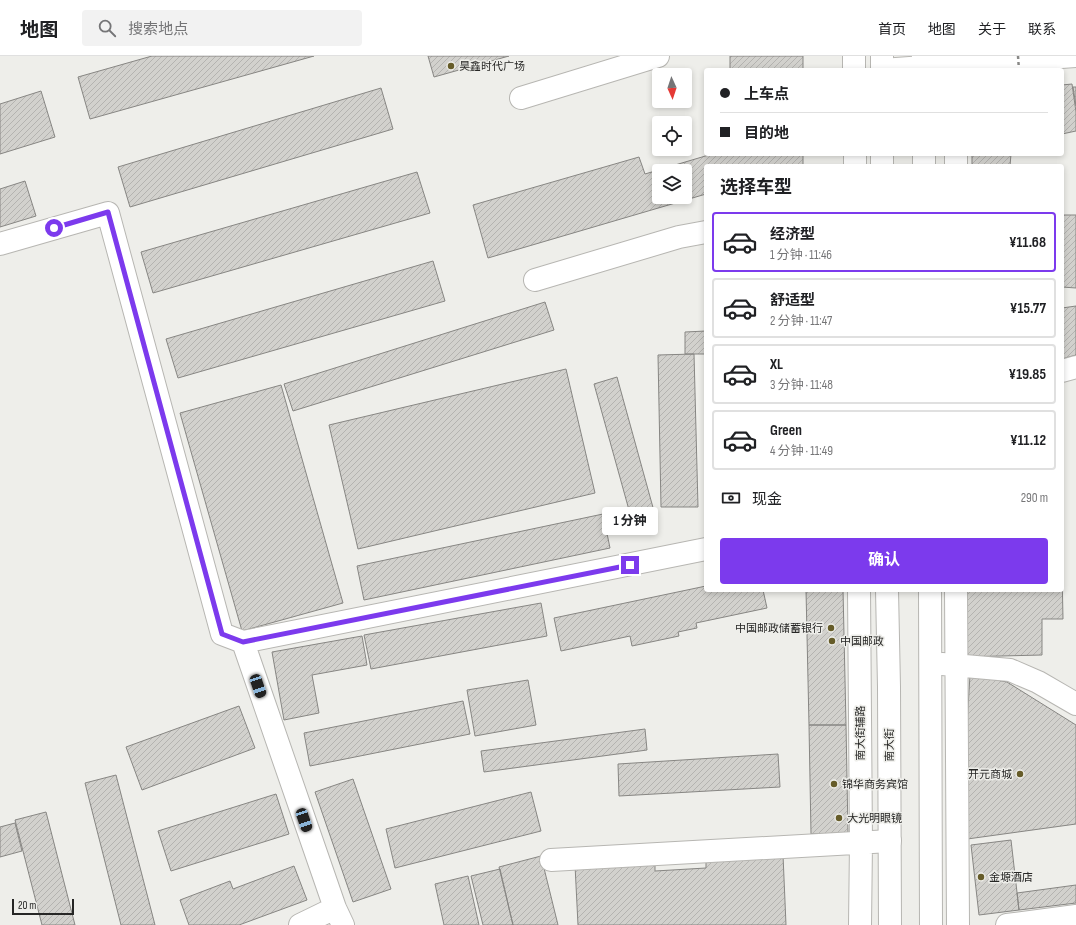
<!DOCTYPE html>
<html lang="zh">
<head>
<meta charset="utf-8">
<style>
	body { margin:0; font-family:"Sofia Sans Condensed","Noto Sans SC",sans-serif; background:#f2f2f2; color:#202124; height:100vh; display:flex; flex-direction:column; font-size:15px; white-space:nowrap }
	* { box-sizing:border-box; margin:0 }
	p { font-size:13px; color:#757577 }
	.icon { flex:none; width:22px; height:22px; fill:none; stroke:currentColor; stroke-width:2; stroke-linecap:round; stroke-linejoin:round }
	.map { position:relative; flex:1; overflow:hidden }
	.details { position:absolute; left:704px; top:108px; width:360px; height:428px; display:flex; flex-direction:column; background:#fff; border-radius:4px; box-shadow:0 2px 6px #0003 }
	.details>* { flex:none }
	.hud { position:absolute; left:704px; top:12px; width:360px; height:88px; border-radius:4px; box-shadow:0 2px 6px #0003; display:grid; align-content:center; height:88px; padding:0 16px; background:#fff }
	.needle { width:26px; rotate:177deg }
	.fabs { position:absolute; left:652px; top:12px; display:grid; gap:8px }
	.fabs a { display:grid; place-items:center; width:40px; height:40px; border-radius:4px; background:#fff; box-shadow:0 2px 6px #0003; font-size:20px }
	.scale { position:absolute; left:12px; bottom:10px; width:62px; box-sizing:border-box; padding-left:4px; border:2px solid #262625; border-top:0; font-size:11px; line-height:14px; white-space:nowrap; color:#262625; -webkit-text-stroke:3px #eeeeea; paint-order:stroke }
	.end { position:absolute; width:18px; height:18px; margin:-9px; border:5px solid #7c3aed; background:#fff; box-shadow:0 0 0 2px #fff }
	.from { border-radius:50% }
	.bubble { position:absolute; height:28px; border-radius:4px; background:#fff; box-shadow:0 2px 6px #0003; font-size:13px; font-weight:700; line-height:28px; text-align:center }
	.car { position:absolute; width:12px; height:24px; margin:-12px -6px; border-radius:5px; box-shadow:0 0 3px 1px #0007; background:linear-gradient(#222 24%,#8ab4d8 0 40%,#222 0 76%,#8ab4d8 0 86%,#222 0) }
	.hud b { display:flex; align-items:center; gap:14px; height:38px; font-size:15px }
	.hud b+b { border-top:1px solid #e0e0e0 }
	.hud i { width:10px; height:10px; background:#202124 }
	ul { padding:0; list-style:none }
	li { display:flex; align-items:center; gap:12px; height:60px; margin:0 8px 6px; padding:0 8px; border:2px solid #e0e0e0; border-radius:4px }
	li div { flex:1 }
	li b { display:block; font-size:15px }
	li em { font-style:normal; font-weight:700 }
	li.on { border-color:#7c3aed }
	li>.icon { width:36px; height:36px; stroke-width:1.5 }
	h2 { padding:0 16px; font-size:18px; line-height:48px }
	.pay { display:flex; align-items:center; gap:10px; height:44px; padding:0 16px; font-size:15px }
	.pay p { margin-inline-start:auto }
	.primary-button { display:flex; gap:8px; margin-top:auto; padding:8px 16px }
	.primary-button a { flex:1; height:46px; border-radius:4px; background:#7c3aed; color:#fff; font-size:16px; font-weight:700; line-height:46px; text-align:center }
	header { display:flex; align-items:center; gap:24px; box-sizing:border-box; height:56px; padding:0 20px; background:#fff; border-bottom:1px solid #e0e0e0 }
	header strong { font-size:19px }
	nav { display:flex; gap:22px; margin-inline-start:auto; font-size:14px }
	.search { width:280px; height:36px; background:#f2f2f2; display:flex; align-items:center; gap:10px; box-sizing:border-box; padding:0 14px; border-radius:4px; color:#757577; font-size:15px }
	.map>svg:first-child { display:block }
</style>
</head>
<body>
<header>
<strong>地图</strong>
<div class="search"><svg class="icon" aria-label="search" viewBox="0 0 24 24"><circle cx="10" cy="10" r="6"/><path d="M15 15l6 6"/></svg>搜索地点</div>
<nav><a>首页</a><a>地图</a><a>关于</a><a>联系</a></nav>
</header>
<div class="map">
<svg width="1076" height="869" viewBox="0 0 1076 869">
	<defs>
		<pattern id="building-hatch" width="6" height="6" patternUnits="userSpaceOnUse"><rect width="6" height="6" fill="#d2d1cd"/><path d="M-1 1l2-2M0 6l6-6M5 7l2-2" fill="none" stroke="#b4b3b0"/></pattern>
	</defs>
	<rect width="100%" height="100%" fill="#eeeeea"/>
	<!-- building -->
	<path fill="url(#building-hatch)" stroke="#878683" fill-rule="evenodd" d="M152,0h162l-224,63 -12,-42z
		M428,0h81l-75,21z
		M730,0h73v14h-73z
		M1072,28l4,28v19l-14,3v-49z
		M1073,31h3v19z
		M381,32l12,41 -263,78 -12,-40z
		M41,35l14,46 -55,17v-50z
		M712,98h91v12h-97v28l-218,64 -15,-53 166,-48 6,17zM659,115h26v26h-26z
		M972,98h39l-1,12h-38z
		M417,116l13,41 -277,80 -12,-41z
		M25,125l11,35 -36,11v-38z
		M1062,159h14v73l-14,-1z
		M433,205l12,40 -267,77 -12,-39z
		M545,246l9,28 -261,81 -9,-27z
		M1076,250v49l-14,4v-51z
		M706,275v23h-21v-22z
		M694,298l4,153h-37l-3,-152z
		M566,313l29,124 -237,56 -29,-124z
		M617,321l40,145 -23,6 -40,-144z
		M281,329l62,218 -101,28 -62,-218z
		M603,458l7,34 -246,52 -7,-34z
		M1062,515l1,48h-21v36l-82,2 -1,-67h103z
		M706,530v4h57l4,18 -71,15 1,5 -19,4 1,4 -47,10 -2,-10 -69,15 -7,-33z
		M806,534h37l3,135h-37z
		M541,547l6,33 -176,33 -7,-34z
		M362,580l5,29 -55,10 7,38 -35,7 -12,-68z
		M970,619l37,7 69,43v99l-116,16z
		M528,624l8,45 -61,11 -8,-46z
		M463,645l7,33 -160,32 -6,-33z
		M239,650l16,42 -113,42 -16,-43z
		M809,669h37l2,108 -37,1z
		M645,673l2,21 -163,22 -3,-21z
		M778,698l2,33 -161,9 -1,-32z
		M116,719l39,150h-34l-36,-142z
		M353,723l38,110 -38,13 -38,-110z
		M531,736l10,39 -146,37 -9,-39z
		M276,738l13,40 -118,37 -13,-40z
		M46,756l29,113h-33l-27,-105z
		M15,767l7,28 -22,6v-30z
		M1011,784l8,70 -40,5 -8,-70z
		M783,799l3,70h-208l-3,-60 80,-4v10l51,-3v-9z
		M541,800l17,69h-45l-14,-58z
		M294,810l13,34 -68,25h-50l-9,-25 50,-19 3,8z
		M500,813l13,56h-30l-12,-49z
		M468,820l11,49h-35l-9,-41z
		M1076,829v18l-57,7 -2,-17z"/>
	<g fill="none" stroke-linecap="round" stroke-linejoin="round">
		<defs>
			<path id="minor" d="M854,0v14
				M882,14l194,-14
				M521,42l137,-42
				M855,98v12
				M956,98v12
				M0,188l108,-31 114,421 21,8 463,-93
				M535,224l144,-43 27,-5
				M1062,315l14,-4
				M859,534l2,253 -1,82
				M956,534l2,335
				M243,586l92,266 8,17
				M942,608l68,6 28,12 38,22
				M551,804l339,-19
				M300,869l35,-17
				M1007,869l69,-9"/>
			<path id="major" d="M882,14v-14
				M923,14v-14
				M882,98v12
				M924,98v12
				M887,534l2,97 1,238
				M930,534l1,335"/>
		</defs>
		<!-- minor casing -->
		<use href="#minor" stroke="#b7b6b2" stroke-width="24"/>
		<!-- major casing -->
		<use href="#major" stroke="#b7b6b2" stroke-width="24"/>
		<!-- minor -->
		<use href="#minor" stroke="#fff" stroke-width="22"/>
		<!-- major -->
		<use href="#major" stroke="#fff" stroke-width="22"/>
		<!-- path-bridge -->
		<path stroke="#898987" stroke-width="2.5" stroke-dasharray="3 3" stroke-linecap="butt" d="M1018,0l1,14"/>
	</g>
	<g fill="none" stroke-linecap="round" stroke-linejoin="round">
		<!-- route -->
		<path stroke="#7c3aed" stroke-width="5" d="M54,172l54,-16 114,422 21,8 387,-77"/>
	</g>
	<!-- markers -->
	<g fill="#665c29" stroke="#eeeeea" stroke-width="1.5">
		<circle cx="451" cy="10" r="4"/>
		<circle cx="831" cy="572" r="4"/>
		<circle cx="832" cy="585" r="4"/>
		<circle cx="1020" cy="718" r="4"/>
		<circle cx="834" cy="728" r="4"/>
		<circle cx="839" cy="762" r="4"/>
		<circle cx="981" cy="821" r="4"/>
	</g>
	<g text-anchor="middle" stroke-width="3" stroke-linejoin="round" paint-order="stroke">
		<!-- poi labels -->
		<g font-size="11" fill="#262625" stroke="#eeeeea" text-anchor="start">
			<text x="459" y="14">昊鑫时代广场</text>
			<text x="823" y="576" text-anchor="end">中国邮政储蓄银行</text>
			<text x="840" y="589">中国邮政</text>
			<text x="1012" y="722" text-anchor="end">开元商城</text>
			<text x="842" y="732">锦华商务宾馆</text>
			<text x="847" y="766">大光明眼镜</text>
			<text x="989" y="825">金塬酒店</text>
		</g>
		<!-- street labels -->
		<g font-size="11" fill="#262625" stroke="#eeeeea">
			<text transform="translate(860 677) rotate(-90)" y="4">南大街辅路</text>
			<text transform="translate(889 689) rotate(-90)" y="4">南大街</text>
		</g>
	</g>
</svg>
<div class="fabs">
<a><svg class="needle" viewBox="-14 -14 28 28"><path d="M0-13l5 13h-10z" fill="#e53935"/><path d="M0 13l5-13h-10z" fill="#757577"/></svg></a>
<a><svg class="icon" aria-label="locate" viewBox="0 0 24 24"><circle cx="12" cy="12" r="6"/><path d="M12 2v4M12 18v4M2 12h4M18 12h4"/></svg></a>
<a><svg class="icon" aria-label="layers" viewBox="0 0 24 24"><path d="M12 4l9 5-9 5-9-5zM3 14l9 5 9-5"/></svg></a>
</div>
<div class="scale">20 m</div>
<i class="end from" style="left:54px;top:172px"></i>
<i class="end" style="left:630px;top:509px"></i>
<div class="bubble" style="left:602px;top:451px;width:56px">1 分钟</div>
<i class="car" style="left:258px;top:630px;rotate:161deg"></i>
<i class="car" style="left:304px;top:764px;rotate:161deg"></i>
<div class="hud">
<b><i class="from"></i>上车点</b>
<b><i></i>目的地</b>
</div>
<section class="details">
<h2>选择车型</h2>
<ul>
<li class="on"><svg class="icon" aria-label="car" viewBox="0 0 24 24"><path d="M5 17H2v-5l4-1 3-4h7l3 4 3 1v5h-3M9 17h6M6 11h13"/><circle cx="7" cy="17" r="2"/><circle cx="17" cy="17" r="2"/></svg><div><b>经济型</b><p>1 分钟 · 11:46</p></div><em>¥11.68</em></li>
<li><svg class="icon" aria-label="car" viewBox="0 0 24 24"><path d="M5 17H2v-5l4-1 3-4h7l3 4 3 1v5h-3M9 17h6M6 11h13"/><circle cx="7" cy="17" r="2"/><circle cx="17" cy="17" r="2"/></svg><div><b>舒适型</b><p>2 分钟 · 11:47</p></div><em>¥15.77</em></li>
<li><svg class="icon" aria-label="car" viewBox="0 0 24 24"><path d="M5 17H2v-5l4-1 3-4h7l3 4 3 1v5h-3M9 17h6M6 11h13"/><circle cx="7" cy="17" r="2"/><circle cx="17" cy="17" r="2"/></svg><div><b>XL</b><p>3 分钟 · 11:48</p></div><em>¥19.85</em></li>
<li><svg class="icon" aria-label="car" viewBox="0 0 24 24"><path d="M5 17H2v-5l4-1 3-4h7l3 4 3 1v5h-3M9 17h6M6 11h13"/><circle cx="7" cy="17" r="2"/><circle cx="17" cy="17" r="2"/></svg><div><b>Green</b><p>4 分钟 · 11:49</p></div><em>¥11.12</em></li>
</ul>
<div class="pay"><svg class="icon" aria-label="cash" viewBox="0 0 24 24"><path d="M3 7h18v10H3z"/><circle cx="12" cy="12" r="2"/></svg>现金<p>290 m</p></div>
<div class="primary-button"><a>确认</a></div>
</section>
</div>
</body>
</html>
